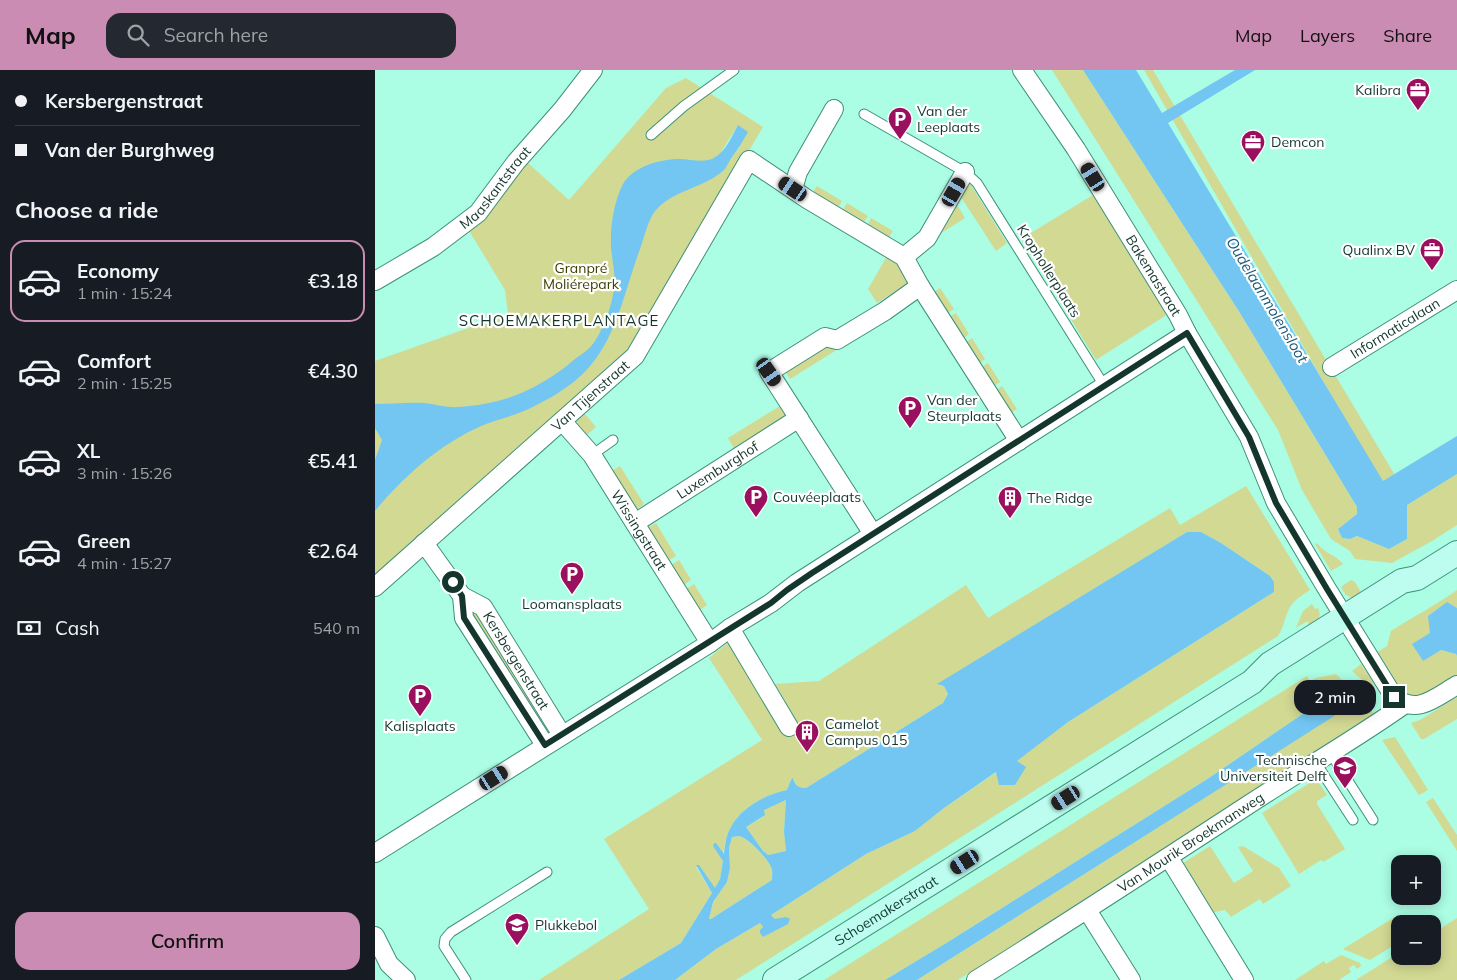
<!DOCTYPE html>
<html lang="en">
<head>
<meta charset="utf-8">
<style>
	body { margin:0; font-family:Mulish,sans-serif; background:#242831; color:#f1f3f6; height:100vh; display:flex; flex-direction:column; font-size:19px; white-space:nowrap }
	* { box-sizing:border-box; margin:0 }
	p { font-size:16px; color:#9ea1a6 }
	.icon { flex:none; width:28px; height:28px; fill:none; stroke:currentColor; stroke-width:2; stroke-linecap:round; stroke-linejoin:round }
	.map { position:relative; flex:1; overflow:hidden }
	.panel { display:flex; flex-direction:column; background:#171b24; width:375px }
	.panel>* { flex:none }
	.banner { display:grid; align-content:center; height:110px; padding:0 15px; background:#171b24 }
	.fabs { position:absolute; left:1016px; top:785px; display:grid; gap:10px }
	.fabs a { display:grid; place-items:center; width:50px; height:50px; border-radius:10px; background:#171b24; box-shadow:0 2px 12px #0003; font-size:25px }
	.end { position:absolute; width:22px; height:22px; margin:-11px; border:6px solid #14362d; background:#fff; box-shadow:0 0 0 2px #fff }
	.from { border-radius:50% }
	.bubble { position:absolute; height:35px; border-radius:15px; background:#171b24; box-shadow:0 2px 12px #0003; font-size:16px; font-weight:600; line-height:35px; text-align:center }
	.car { position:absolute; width:15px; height:30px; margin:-15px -8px; border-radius:6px; box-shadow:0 0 4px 1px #0007; background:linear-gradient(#222 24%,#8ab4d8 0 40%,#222 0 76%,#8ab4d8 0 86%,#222 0) }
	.banner b { display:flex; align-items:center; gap:18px; height:48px; font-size:19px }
	.banner b+b { border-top:1px solid #363941 }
	.banner i { width:12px; height:12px; background:#f1f3f6 }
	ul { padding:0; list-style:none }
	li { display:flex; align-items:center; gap:15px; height:82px; margin:0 10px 8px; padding:0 5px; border:2px solid transparent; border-radius:15px }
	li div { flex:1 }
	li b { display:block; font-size:19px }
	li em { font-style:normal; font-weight:600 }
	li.current { border-color:#ca8cb2 }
	li>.icon { width:45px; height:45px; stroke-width:1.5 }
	h2 { padding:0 15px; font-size:22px; line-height:60px }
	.pay { display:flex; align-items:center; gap:12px; height:55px; padding:0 15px; font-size:19px }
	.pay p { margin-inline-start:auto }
	.primary-button { display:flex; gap:10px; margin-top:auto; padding:10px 15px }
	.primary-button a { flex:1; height:58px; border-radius:15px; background:#ca8cb2; color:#111; font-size:20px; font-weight:600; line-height:58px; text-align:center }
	header { display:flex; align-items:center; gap:30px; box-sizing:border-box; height:70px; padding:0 25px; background:#ca8cb2; color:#111 }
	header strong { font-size:24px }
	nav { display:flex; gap:28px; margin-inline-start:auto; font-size:18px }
	.search { width:350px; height:45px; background:#242831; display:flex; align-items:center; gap:12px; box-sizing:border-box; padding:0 18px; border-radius:15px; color:#9ea1a6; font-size:19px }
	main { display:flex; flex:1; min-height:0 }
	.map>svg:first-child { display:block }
</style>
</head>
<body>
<header>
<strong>Map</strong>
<div class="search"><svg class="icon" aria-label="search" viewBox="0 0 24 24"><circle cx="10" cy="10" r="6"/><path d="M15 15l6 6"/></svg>Search here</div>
<nav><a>Map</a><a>Layers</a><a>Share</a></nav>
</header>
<main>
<section class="panel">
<div class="banner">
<b><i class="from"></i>Kersbergenstraat</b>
<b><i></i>Van der Burghweg</b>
</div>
<h2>Choose a ride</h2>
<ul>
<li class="current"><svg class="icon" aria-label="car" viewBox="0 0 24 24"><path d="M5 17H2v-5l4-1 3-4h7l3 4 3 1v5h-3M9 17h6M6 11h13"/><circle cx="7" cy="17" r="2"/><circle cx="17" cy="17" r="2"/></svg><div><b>Economy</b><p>1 min · 15:24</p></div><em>€3.18</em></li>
<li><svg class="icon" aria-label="car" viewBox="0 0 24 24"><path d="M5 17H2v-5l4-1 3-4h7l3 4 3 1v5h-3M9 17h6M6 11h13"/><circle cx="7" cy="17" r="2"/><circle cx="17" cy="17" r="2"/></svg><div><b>Comfort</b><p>2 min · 15:25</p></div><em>€4.30</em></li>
<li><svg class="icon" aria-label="car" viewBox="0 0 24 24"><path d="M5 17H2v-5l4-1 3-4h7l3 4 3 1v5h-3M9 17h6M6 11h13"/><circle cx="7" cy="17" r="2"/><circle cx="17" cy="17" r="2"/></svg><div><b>XL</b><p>3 min · 15:26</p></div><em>€5.41</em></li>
<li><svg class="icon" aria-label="car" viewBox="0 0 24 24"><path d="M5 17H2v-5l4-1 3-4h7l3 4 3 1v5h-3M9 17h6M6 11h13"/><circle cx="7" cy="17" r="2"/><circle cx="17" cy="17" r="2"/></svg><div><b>Green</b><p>4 min · 15:27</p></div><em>€2.64</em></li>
</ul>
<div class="pay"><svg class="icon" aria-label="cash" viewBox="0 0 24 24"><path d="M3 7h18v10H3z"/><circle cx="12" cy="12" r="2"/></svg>Cash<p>540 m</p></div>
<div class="primary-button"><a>Confirm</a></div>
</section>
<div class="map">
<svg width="1082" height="910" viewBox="0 0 1082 910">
	<rect width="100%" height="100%" fill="#abfde4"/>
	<!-- green -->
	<path fill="#d2d993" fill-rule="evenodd" d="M677,0h31l157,243 117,194v7l-19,15 4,9 8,1 7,-3 32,13 18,-10v-34l50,-31v51l-25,16 -40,22 -37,-4 -5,-8 -19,-12 -29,-49 -24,-60z
		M769,0h9l246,412 -16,3z
		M311,8l77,49 -133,226 -255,228v-220l133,-47 -3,-24 -37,-61 7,-6 53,-60 41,37 97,-112zM363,55l1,23 -9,11 -9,-7z
		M594,112l38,61 -11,8 -37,-57z
		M442,116l25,15 -5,9 -26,-15z
		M718,125l75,119 -72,46 -75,-121z
		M580,131l10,17 -30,19z
		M472,133l21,13 -6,9 -21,-12z
		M496,148l22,13 -6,9 -21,-12z
		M512,186l11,7 12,19 -33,21 -9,-14z
		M565,218l14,21 -9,6 -13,-21z
		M581,243l13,21 -8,6 -14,-22z
		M597,268l13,21 -8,6 -14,-21z
		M454,271l6,10 -45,28 -6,-10z
		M613,293l12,19 -9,6 -12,-19z
		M627,316l15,23 -9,6 -14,-23z
		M405,336l9,15 -52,33 -9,-16z
		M210,344l11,13 -9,8 -11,-13z
		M245,396l24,38 -10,7 -24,-39z
		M871,416l64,104c-6,4 -13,8 -17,13 -8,9 -8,23 -15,33l-542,344h-61l41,-31 44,-26 3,4 12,-8 -4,-4 95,-61 49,-23 29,-23 53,-36 19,-11 52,-39 206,-130v-10l-4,-6 -49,-33 -20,-11h-14l-249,152 6,2 4,8 -5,9 -137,85c-7,0 -11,-2 -12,-9l-3,1 -4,10c-21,4 -46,18 -56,37 -5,8 -6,18 -8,27l-7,-11h-3l10,18 -3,18 -5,10 -16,-24 -3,2 16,26 -31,50 -62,37h-80l110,-71 -45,-70 158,-99 -53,-82 21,-17 51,80 5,-19 -11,-18 44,-3 147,-96 22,33 182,-110 10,17z
		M281,453l20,33 -10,6 -20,-33z
		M942,473c7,10 19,12 26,21l-12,7 -16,-27z
		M304,490l12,20 -9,6 -12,-20z
		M976,510l4,2 9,15 -10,2 -8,-4 -5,-7 1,-2z
		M319,514l13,21 -9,6 -13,-21z
		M1082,520v18l-10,-5 -19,13 13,34 15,4 1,2v20l-21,14 -21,8 -12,-4 -27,-41 11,-7 4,-15c22,-14 45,-26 66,-41z
		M937,534l3,5 3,-1c4,9 0,13 -7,19l-4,-6 -11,7 7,-17z
		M102,539l69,110 -9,5 -69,-109z
		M986,594l10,15 5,13 -24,-21z
		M961,604l34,34 4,6 -5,5 -411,261h-41l421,-267 -9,-17 -120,82 -261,164 -63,38h-61l483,-304 3,5 6,-3z
		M1082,627v22l-33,20h-3l-10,-16 9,-3z
		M1020,667l33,53 -9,5 -37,-55z
		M941,709l11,16 -10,6v3l28,45 -22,13 -2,-2 -22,14 -37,-61z
		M1058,728l24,37v16l-31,-49z
		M411,730l-2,32 2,19 -18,4 -5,-4 -17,-24 17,-10v-7z
		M364,766c10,2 28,22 32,31 2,4 1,9 1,13l-61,39h-2l4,-17 14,-20 3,-14 -1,-20 3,-11z
		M835,776l24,37 19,-12 -15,-24 5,-1 36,22 12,18 -28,18 -3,-5 -29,18 -6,-7 -15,3 -30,-48z
		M1023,845l1,27 -29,18 -27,-11z
		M1082,848v62h-101l44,-28v4h33v-24h2z
		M966,885l19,8 1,3 -4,3 -3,-4 -5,3 2,4 -12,8h-44l29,-19 2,3z"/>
	<!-- water -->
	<path fill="#73c6f2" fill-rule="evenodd" d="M708,0h53l26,43 73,-43h20l-87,53 215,358 74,-45v38l-50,31v34l-18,10 -32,-13 -7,3 -8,-1 -4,-9 19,-15v-7l-117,-194z
		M363,55l10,7c-5,9 -10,17 -16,25 -3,4 -5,10 -8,13 -20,19 -55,20 -71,44 -6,10 -9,24 -13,35 -17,46 -25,99 -64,131 -16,13 -34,23 -52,31 -14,6 -29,9 -43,15 -42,19 -77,50 -106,85v-51l7,-20 -7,-12v-24c16,0 33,-2 49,-1 11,1 23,5 34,4 46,-2 83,-19 117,-48 7,-5 15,-10 20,-18 9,-14 17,-35 19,-53 2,-14 -2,-27 -3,-41 -1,-20 3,-46 12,-63 10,-17 35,-24 53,-25 12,-1 27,5 38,-1 12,-7 18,-22 24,-33z
		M812,462h14l20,11 49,33 4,6v10l-206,130 -51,39 9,6 -11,18h-16l-3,-13 -52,36 -29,23 -49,23 -95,61 4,4 11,-2 4,2 -2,5 -25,13 -3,-4v-3l3,-3 -3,-4 -44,26 -41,31h-56l62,-37 31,-50 -16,-28h3l16,23 5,-9 3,-18 -10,-15 1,-3h2l8,11c1,-9 2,-19 7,-27 10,-19 35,-33 56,-37l4,-10 2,-2c2,8 6,10 13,10l137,-85 5,-9 -4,-8 -7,-2zM411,730l-2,32 2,19 -18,4 -5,-4 -17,-24 19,-12 -1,-5zM364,766c10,2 28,22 32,31 2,4 1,9 1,13l-61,39h-2l4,-17 14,-20 3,-14 -1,-20 3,-11z
		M1072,532l10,6v48l-1,-2 -15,-4 -18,11 -11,-17 18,-11 -2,-17z
		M954,626l10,17 -422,267h-32l63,-38 261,-164z"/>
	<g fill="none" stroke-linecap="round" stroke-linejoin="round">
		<defs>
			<path id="lane" d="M489,44l101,58 12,11 128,204
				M276,65l33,-29 50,-36
				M217,385l21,-15
				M956,684l42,66
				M941,693l37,57
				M91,910l-22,-34 1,-7 6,-7 96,-60"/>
			<g id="street">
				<path id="s1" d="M647,0l54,79 102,166 9,18 62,104 27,66 51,86 67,108c23,19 42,0 63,-12"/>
				<path d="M418,119l5,-17 36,-63"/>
				<path d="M529,187l23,-19 38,-66"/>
				<path id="s2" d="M0,211l58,-34 45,-34 38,-51 46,-52 31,-40"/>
				<path id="s3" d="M957,297l125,-77"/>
				<path id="s4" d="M187,351l30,34 118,188"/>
				<path id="s5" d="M260,453l164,-105"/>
				<path d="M498,464l-104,-162 56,-35 12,3 48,-29 35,-25"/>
				<path id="s6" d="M49,473l38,53 21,11 79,128"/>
				<path id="s7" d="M0,517l260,-231 114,-196 58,39 97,58 16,29 99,155"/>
				<path d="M87,526l2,22 81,127"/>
				<path d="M355,558l59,99"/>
				<path d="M0,783l335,-210 20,-15 41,-25 26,-20 390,-250"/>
				<path d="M794,788l75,122"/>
				<path d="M712,840l44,70"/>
				<path d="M0,866l14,28 17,16"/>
				<path id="s8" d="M601,910c91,-57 180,-115 269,-173 53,-35 108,-66 160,-103"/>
			</g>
			<g id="secondary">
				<path id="s9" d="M400,910l477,-298 18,-18 132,-83 15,-3 40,-25"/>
			</g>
		</defs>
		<!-- lane casing -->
		<use href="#lane" stroke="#3e907a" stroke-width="11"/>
		<!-- street casing -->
		<use href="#street" stroke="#3e907a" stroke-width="20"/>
		<!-- secondary casing -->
		<use href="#secondary" stroke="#3e907a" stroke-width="26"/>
		<!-- lane -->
		<use href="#lane" stroke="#fff" stroke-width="9"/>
		<!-- street -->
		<use href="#street" stroke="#fff" stroke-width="18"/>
		<!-- secondary -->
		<use href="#secondary" stroke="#bcfdf0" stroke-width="24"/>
	</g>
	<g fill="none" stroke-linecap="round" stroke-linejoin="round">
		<!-- route -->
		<path stroke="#14362d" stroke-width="6" d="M78,512l9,14 2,22 81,127 226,-142 16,-13 25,-17 375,-240 62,104 27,66 51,86 67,108"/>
	</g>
	<!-- icons -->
	<defs>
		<symbol id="office-pin" viewBox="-11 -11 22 30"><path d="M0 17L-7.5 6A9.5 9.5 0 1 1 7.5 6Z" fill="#9b0f5f" stroke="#fff"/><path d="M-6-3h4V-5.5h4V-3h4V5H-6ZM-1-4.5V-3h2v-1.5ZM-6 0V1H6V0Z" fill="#fff"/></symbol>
		<symbol id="parking-pin" viewBox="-11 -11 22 30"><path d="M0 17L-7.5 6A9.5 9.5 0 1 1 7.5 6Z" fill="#9b0f5f" stroke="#fff"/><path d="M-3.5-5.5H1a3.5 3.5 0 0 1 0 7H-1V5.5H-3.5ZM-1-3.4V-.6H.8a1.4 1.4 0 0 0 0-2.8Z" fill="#fff"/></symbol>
		<symbol id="building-pin" viewBox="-11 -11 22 30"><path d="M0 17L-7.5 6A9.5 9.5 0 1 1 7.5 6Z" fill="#9b0f5f" stroke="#fff"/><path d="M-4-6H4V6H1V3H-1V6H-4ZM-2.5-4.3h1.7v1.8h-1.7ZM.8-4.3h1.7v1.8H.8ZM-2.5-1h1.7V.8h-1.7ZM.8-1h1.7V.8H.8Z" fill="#fff"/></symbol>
		<symbol id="university-pin" viewBox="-11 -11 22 30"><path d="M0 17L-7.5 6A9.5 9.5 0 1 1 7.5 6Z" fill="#9b0f5f" stroke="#fff"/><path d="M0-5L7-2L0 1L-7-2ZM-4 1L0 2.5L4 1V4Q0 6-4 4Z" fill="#fff"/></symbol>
		<symbol id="school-pin" viewBox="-11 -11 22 30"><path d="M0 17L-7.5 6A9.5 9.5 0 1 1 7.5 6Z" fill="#9b0f5f" stroke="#fff"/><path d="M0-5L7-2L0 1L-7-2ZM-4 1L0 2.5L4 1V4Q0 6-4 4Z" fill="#fff"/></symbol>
	</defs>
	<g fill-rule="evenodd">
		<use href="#office-pin" x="1029" y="6" width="28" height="38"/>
		<use href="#parking-pin" x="511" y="35" width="28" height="38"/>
		<use href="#office-pin" x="864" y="58" width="28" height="38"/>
		<use href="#office-pin" x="1043" y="166" width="28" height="38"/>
		<use href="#parking-pin" x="521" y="324" width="28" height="38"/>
		<use href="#parking-pin" x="367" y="413" width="28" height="38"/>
		<use href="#building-pin" x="621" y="414" width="28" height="38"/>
		<use href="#parking-pin" x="183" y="490" width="28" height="38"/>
		<use href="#parking-pin" x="31" y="612" width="28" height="38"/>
		<use href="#building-pin" x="418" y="648" width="28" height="38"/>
		<use href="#university-pin" x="956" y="684" width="28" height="38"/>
		<use href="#school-pin" x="128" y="841" width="28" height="38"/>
	</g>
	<g text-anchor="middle" stroke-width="4.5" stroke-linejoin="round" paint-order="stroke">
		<!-- poi labels -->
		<g font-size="14" fill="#14362d" stroke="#fff" text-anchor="start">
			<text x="1026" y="25" text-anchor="end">Kalibra</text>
			<text x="542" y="46">Van der<tspan x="542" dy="16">Leeplaats</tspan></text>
			<text x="896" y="77">Demcon</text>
			<text x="1040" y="185" text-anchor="end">Qualinx BV</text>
			<text x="552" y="335">Van der<tspan x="552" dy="16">Steurplaats</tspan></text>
			<text x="398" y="432">Couvéeplaats</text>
			<text x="652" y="433">The Ridge</text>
			<text x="197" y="539" text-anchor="middle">Loomansplaats</text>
			<text x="450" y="659">Camelot<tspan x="450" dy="16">Campus 015</tspan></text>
			<text x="45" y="661" text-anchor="middle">Kalisplaats</text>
			<text x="952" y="695" text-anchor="end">Technische<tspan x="952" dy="16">Universiteit Delft</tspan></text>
			<text x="160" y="860">Plukkebol</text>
		</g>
		<!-- street labels -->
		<g font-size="14" fill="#14362d" stroke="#fff">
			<text dy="5" stroke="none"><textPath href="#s2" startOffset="154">Maaskantstraat</textPath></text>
			<text transform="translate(674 201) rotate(58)" y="5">Krophollerplaats</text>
			<text dy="5" stroke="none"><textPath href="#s1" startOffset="244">Bakemastraat</textPath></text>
			<text dy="5" stroke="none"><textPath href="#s3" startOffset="74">Informaticalaan</textPath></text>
			<text dy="5" stroke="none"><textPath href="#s7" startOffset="288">Van Tijenstraat</textPath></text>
			<text dy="5" stroke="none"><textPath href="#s5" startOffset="98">Luxemburghof</textPath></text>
			<text dy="5" stroke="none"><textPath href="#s4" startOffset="134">Wissingstraat</textPath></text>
			<text dy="5" stroke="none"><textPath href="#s6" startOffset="152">Kersbergenstraat</textPath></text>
			<text dy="5" stroke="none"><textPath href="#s8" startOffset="255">Van Mourik Broekmanweg</textPath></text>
			<text dy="5" stroke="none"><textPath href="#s9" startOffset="131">Schoemakerstraat</textPath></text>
		</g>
		<!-- park labels -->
		<g font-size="14" fill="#3c3f00" stroke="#fff">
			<text x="206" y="203">Granpré<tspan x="206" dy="16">Moliérepark</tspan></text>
		</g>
		<!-- water labels -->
		<g font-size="15" font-style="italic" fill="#1b5a78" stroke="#fff">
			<text transform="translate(892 230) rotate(59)" y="5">Oudelaanmolensloot</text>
		</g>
		<!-- neighbourhood labels -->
		<g font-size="15" letter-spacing="1" fill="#14362d" stroke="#fff">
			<text x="184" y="256">SCHOEMAKERPLANTAGE</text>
		</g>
	</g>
</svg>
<div class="fabs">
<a>+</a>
<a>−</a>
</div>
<i class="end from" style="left:78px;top:512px"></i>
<i class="end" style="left:1019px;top:627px"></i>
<div class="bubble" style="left:919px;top:610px;width:82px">2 min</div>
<i class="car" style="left:718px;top:107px;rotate:328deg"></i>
<i class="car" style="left:418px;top:119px;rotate:304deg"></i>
<i class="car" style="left:579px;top:122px;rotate:30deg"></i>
<i class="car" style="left:394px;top:302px;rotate:145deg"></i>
<i class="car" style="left:119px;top:708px;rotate:58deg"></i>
<i class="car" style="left:691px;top:728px;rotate:238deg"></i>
<i class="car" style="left:590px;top:792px;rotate:238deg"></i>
</div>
</main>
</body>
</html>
